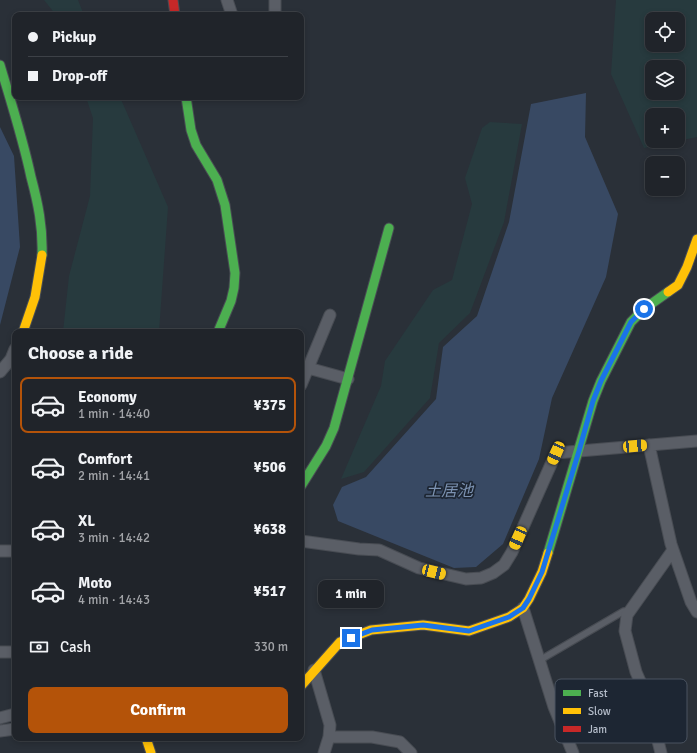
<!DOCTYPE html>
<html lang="en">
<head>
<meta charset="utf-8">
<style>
	body { margin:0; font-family:Signika,"Noto Sans JP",sans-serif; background:#282c32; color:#f1f3f6; height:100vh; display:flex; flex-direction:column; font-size:15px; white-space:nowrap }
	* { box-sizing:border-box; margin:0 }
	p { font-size:13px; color:#a2a4a8 }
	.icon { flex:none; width:22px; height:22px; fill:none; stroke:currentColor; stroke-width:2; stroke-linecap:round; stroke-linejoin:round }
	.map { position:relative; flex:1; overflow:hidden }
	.panel { position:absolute; left:12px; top:329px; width:292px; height:412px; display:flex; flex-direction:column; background:#20242a; border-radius:8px; box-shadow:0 2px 6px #0003,0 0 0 1px #3d4147 }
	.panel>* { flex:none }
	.guide { position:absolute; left:12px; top:12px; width:292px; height:88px; border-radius:8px; box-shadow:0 2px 6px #0003,0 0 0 1px #3d4147; display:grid; align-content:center; height:88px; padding:0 16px; background:#20242a }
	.buttons { position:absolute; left:645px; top:12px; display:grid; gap:8px }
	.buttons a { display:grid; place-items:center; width:40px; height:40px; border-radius:8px; background:#20242a; box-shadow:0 2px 6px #0003,0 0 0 1px #3d4147; font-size:20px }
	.end { position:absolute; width:18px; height:18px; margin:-9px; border:5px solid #1a73e8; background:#fff; box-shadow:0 0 0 2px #fff }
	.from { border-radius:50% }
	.bubble { position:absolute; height:28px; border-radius:8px; background:#20242a; box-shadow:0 2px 6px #0003,0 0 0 1px #3d4147; font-size:13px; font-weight:700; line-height:28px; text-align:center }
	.car { position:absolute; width:12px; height:24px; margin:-12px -6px; border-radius:5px; box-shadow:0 0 3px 1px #0007; background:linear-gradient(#f5c518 24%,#345 0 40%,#f5c518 0 76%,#345 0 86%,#f5c518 0) }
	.guide b { display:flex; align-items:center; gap:14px; height:38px; font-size:15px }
	.guide b+b { border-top:1px solid #3d4147 }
	.guide i { width:10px; height:10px; background:#f1f3f6 }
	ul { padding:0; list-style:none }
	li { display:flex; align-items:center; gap:12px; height:56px; margin:0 8px 6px; padding:0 8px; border:2px solid transparent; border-radius:8px }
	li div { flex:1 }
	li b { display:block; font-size:15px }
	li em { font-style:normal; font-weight:700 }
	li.selected { border-color:#b45309 }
	li>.icon { width:36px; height:36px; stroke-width:1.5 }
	h2 { padding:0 16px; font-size:18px; line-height:48px }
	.pay { display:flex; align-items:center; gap:10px; height:44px; padding:0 16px; font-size:15px }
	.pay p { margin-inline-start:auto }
	.button { display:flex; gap:8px; margin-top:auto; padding:8px 16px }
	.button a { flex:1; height:46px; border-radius:8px; background:#b45309; color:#fff; font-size:16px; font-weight:700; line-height:46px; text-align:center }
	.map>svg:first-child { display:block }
</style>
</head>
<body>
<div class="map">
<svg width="697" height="753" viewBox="0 0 697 753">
	<rect width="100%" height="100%" fill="#2a3038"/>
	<!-- green -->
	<path fill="#273a3e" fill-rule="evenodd" d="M44,0h34l6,15h-28z
		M616,0h81v137l-53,11 -33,-74zM652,19h26v26h-26zM652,67h26v26h-26zM652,115h26v26h-26z
		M86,97h34l48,110 -9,125h-96l6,-56 21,-80 3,-78z
		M490,122l32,2 -18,98 -34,91 -31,30 -9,55 -66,74 -23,7 40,-93 4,-25 48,-71 19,-10 20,-76 -7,-26 17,-50z"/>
	<!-- water -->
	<path fill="#384963" d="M586,93l-1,44 33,77 -12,63 -54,121 -13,61 -36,85 -27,23 -22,1 -116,-47 -5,-16 9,-18 24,-10 70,-78 7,-52 34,-31 32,-94 22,-118z
		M0,127l14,29 6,91 -20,78z"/>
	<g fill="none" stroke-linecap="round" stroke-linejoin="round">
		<defs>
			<path id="lane" d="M540,660l84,-49h5"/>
			<path id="street" d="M227,0l5,15
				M275,15v-15
				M308,368l40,11
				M0,372l11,-13 4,-10
				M301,385l29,-70
				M649,445l22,99 20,58 6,10
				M301,541l58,8 20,1 40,18 47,11 15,-1 12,-5 11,-8 8,-13 44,-99 141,-12
				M0,551h15
				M523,608l31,99 19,46
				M0,652h15
				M314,670l16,55 -1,12 -5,16
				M0,718l15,-4
				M0,731l15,-2
				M329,737h43l28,5 11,11
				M661,753l-14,-56 -11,-25 -11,-41 2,-16 46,-65"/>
			<path id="fast" d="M0,65c11,37 23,74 31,112 7,26 12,50 11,78
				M186,97l5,33 5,15 21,35 8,25 10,68 -1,15 -3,13 -13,31
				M301,486l25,-40 8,-18 55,-200
				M548,553l45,-152 8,-20 30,-59 13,-13 24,-17"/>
			<path id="slow" d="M668,292l10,-7 9,-18 10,-28
				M23,332l12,-35 7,-42
				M301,686l39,-44 31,-12 52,-5 46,6 40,-14 14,-9 6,-9 13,-27 6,-19
				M146,738l5,15"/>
			<path id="jam" d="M173,0l2,15"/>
		</defs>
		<!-- lane casing -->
		<use href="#lane" stroke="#484c53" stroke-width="8"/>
		<!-- street casing -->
		<use href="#street" stroke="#484c53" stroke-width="13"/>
		<!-- fast casing -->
		<use href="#fast" stroke="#484c53" stroke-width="11"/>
		<!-- slow casing -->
		<use href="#slow" stroke="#484c53" stroke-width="11"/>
		<!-- jam casing -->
		<use href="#jam" stroke="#484c53" stroke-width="11"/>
		<!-- lane -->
		<use href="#lane" stroke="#5a5e66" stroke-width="5.5"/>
		<!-- street -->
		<use href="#street" stroke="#5a5e66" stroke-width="11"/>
		<!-- fast -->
		<use href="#fast" stroke="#4caf50" stroke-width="9"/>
		<!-- slow -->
		<use href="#slow" stroke="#ffc107" stroke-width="9"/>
		<!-- jam -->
		<use href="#jam" stroke="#c62828" stroke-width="9"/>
	</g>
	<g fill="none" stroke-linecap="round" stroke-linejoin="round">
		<!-- route -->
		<path stroke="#1a73e8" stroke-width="5" d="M351,638l21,-8 51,-5 46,6 40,-14 14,-9 6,-9 13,-27 37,-121 14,-50 8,-20 30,-59 13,-13"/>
	</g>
	<g text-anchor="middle" stroke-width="3.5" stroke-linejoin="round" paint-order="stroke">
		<!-- water labels -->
		<g font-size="16" font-style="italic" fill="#7c92b1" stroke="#1d2633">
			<text x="449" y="496">土居池</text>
		</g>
	</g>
	<!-- legend -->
	<rect x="555" y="679" width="132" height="64" rx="6" fill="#1d2633" stroke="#4a5360" stroke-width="1"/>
	<rect x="563" y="690" width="18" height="6" fill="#4caf50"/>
	<rect x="563" y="708" width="18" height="6" fill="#ffc107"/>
	<rect x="563" y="726" width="18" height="6" fill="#c62828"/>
	<g font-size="11" fill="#b4bcc9">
		<text x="588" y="697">Fast</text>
		<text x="588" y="715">Slow</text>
		<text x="588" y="733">Jam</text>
	</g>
</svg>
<div class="buttons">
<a><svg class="icon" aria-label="locate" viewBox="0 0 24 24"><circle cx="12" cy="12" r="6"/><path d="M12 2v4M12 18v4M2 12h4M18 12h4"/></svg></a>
<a><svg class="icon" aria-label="layers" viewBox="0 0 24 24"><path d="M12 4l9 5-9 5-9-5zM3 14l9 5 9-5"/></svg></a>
<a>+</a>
<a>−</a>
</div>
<i class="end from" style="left:644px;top:309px"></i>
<i class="end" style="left:351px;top:638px"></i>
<div class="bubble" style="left:318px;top:580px;width:66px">1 min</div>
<i class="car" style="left:635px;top:446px;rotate:85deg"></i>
<i class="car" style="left:556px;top:453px;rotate:204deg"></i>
<i class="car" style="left:518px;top:538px;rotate:204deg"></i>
<i class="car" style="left:434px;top:572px;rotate:104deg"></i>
<div class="guide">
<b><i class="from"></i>Pickup</b>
<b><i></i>Drop-off</b>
</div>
<section class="panel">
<h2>Choose a ride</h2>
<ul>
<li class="selected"><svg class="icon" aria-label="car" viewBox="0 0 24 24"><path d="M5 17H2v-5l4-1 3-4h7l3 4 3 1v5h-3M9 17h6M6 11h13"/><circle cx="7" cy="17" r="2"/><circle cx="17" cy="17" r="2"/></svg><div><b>Economy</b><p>1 min · 14:40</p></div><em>¥375</em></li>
<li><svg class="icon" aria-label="car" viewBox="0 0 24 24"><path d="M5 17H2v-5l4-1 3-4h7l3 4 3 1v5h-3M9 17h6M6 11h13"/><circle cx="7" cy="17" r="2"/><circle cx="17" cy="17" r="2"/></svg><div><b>Comfort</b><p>2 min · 14:41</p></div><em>¥506</em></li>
<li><svg class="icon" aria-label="car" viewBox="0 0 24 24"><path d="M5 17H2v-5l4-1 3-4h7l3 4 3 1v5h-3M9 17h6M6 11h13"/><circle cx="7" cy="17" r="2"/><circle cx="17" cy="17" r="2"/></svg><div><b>XL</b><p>3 min · 14:42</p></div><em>¥638</em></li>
<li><svg class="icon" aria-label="car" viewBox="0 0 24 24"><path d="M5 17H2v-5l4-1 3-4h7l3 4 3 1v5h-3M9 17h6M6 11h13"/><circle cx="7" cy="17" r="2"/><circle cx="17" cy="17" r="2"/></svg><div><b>Moto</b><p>4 min · 14:43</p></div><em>¥517</em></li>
</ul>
<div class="pay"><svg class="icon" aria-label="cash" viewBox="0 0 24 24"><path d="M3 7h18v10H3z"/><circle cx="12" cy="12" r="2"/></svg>Cash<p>330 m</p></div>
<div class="button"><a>Confirm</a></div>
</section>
</div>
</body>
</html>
